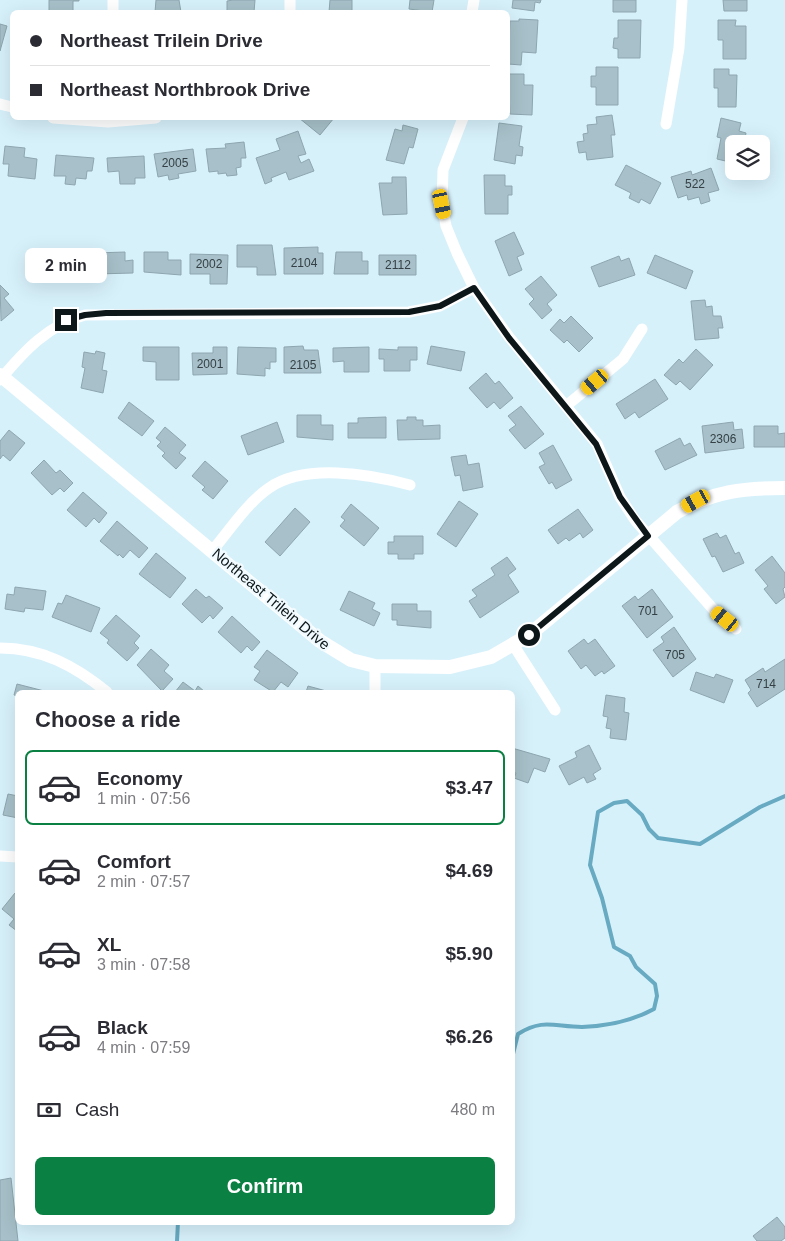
<!DOCTYPE html>
<html lang="en">
<head>
<meta charset="utf-8">
<style>
	body { margin:0; font-family:Arial,sans-serif; background:#f7f7f7; color:#2b2b33; height:100vh; display:flex; flex-direction:column; font-size:19px; white-space:nowrap }
	* { box-sizing:border-box; margin:0 }
	p { font-size:16px; color:#7c7c81 }
	.icon { flex:none; width:28px; height:28px; fill:none; stroke:currentColor; stroke-width:2; stroke-linecap:round; stroke-linejoin:round }
	.map { position:relative; flex:1; overflow:hidden }
	.details { position:absolute; left:15px; top:690px; width:500px; height:535px; display:flex; flex-direction:column; background:#fff; border-radius:8px; box-shadow:0 5px 20px #0002 }
	.details>* { flex:none }
	.guide { position:absolute; left:10px; top:10px; width:500px; height:110px; border-radius:8px; box-shadow:0 5px 20px #0002; display:grid; align-content:center; height:110px; padding:0 20px; background:#fff }
	.buttons { position:absolute; left:725px; top:135px; display:grid; gap:10px }
	.buttons a { display:grid; place-items:center; width:45px; height:45px; border-radius:8px; background:#fff; box-shadow:0 5px 20px #0002; font-size:25px }
	.end { position:absolute; width:22px; height:22px; margin:-11px; border:6px solid #0d1619; background:#fff; box-shadow:0 0 0 2px #fff }
	.from { border-radius:50% }
	.bubble { position:absolute; height:35px; border-radius:8px; background:#fff; box-shadow:0 5px 20px #0002; font-size:16px; font-weight:700; line-height:35px; text-align:center }
	.car { position:absolute; width:15px; height:30px; margin:-15px -8px; border-radius:6px; box-shadow:0 0 4px 1px #0007; background:linear-gradient(#f5c518 24%,#345 0 40%,#f5c518 0 76%,#345 0 86%,#f5c518 0) }
	.guide b { display:flex; align-items:center; gap:18px; height:48px; font-size:19px }
	.guide b+b { border-top:1px solid #e1e1e2 }
	.guide i { width:12px; height:12px; background:#2b2b33 }
	ul { padding:0; list-style:none }
	li { display:flex; align-items:center; gap:15px; height:75px; margin:0 10px 8px; padding:0 10px; border:2px solid transparent; border-radius:8px }
	li div { flex:1 }
	li b { display:block; font-size:19px }
	li em { font-style:normal; font-weight:700 }
	li.active { border-color:#0b8043 }
	li>.icon { width:45px; height:45px; stroke-width:1.5 }
	h2 { padding:0 20px; font-size:22px; line-height:60px }
	.pay { display:flex; align-items:center; gap:12px; height:55px; padding:0 20px; font-size:19px }
	.pay p { margin-inline-start:auto }
	.primary-button { display:flex; gap:10px; margin-top:auto; padding:10px 20px }
	.primary-button a { flex:1; height:58px; border-radius:8px; background:#0b8043; color:#fff; font-size:20px; font-weight:700; line-height:58px; text-align:center }
	.map>svg:first-child { display:block }
</style>
</head>
<body>
<div class="map">
<svg width="785" height="1241" viewBox="0 0 785 1241">
	<rect width="100%" height="100%" fill="#d7f1fb"/>
	<g fill="none" stroke-linecap="round" stroke-linejoin="round">
		<!-- stream -->
		<path stroke="#67aac1" stroke-width="4" d="M512,1058l6,-24c25,-16 37,-7 64,-7 26,-1 50,-6 72,-18l3,-13 -2,-12 -19,-17 -6,-11 -16,-9 -12,-49 -12,-33 8,-53 16,-9 13,-2 15,14 7,14 9,9 42,6 60,-37 25,-11
			M177,1241l1,-19"/>
	</g>
	<!-- building -->
	<path fill="#a7c0c9" stroke="#8ea6af" d="M49,0h30v1h-6v11h-24z
		M156,0h23l2,12h-26z
		M233,0h22l-1,12h-27v-11z
		M330,0h22v12h-23z
		M410,0h24l-2,12 -23,-3z
		M513,0h28l-1,3 -5,-1 -1,9 -22,-3z
		M613,0h23v12h-23z
		M723,0h24v11h-23z
		M519,19l19,1 -2,33 -14,-1 -1,13 -13,-1 2,-43h9z
		M618,20h23l-1,38h-22v-9l-5,-1 1,-10h4z
		M718,20h18l-1,6h11v33h-23v-19h-5z
		M0,24l7,2 -7,25z
		M596,67h22v38h-22v-18h-5v-11h5z
		M714,69h15v6h8l-1,32h-18v-19h-4z
		M508,74h16v11h9l-1,30 -22,-1z
		M612,115l3,20h-4l2,22 -26,3 -1,-8 -7,1 -2,-11 7,-1 -1,-7 5,-1 -1,-8 10,-1 -1,-7z
		M299,118h35l-14,17z
		M721,118l20,5 -2,8 7,2 -2,11h-10v19l-17,-4 4,-21 -4,-1z
		M499,123l23,3 -3,20 4,1 -1,9 -6,-1 -1,9 -21,-4z
		M403,125l15,4 -5,19 -4,-1 -5,17 -18,-4 9,-31 7,2z
		M298,131l8,23 -8,2 3,7 8,-4 5,12 -25,9 -3,-8 -15,6 1,3 -7,3 -9,-26 24,-8 -4,-11z
		M244,142l2,16h-5v9l-5,1 1,7 -10,1 -1,-3 -8,1v-3l-9,1 -3,-23 20,-1 -1,-4z
		M5,146l20,2 -1,9 13,2 -2,20 -27,-3 1,-12h-6z
		M193,149l3,22 -18,3 1,4 -10,2 -1,-5 -10,2 -4,-23z
		M56,155l38,3 -2,13h-5l-1,8 -10,-1 -1,7 -10,-1 1,-8h-12z
		M144,156l1,22h-10v6h-15l-1,-13 -11,1 -1,-14z
		M626,165l35,18 -11,21 -9,-5 -2,4 -10,-5 2,-5 -16,-8z
		M711,168l8,22 -11,3 2,8 -9,3 -2,-7 -11,3 -1,-5 -9,3 -7,-21 20,-6 1,4z
		M484,175h21v11h7v9h-4v19h-23z
		M392,177h14l1,37 -24,1 -4,-32h13z
		M514,232l10,22 -7,3 5,13 -13,6 -14,-35z
		M237,245h35l4,30h-19v-8h-20z
		M318,247v6h5v21h-39v-26z
		M125,252v9l8,-1v13l-37,1 -1,-21z
		M144,252h24v8h13v15l-37,-3z
		M336,252h26v9h6v13h-34z
		M78,253l5,20 -33,9 -3,-12 5,-1 -2,-9z
		M190,254l38,1 -1,29h-17v-10h-20z
		M379,255h37v20h-37z
		M655,255l38,16 -7,18 -39,-16z
		M619,256l2,5 8,-3 6,17 -36,12 -8,-20z
		M541,276l16,19 -10,9 5,6 -10,9 -13,-15 5,-5 -9,-10z
		M0,285l9,9 -5,4 10,12 -13,11z
		M705,300l1,7 6,-1 1,10h8l2,12h-5l1,10 -24,2 -4,-39z
		M571,316l22,22 -14,14 -12,-12 -3,3 -14,-13 10,-11 4,4z
		M303,346l1,4h14l3,23h-37v-26z
		M431,346l34,6 -4,19 -34,-7z
		M143,347h36v33h-23v-18l-13,-1z
		M213,347h14v27l-34,1 -1,-22h21z
		M238,347l38,1v14h-6v7l-5,-1v8l-28,-2z
		M369,347v25h-25v-11l-11,1v-14z
		M398,347h19v13h-7v11h-26v-12h-5v-10l19,1z
		M696,349l17,16 -23,25 -10,-9 -4,4 -12,-10 15,-16 4,4z
		M96,351l9,2 -3,17 5,1 -4,22 -22,-5 4,-20 -3,-1 2,-15 11,2z
		M486,373l9,11 4,-3 14,17 -13,11 -6,-7 -7,6 -18,-20z
		M655,379l13,20 -29,19 -4,-6 -10,7 -9,-15z
		M129,402l25,19 -12,15 -24,-18z
		M521,406l23,28 -19,15 -16,-19 7,-5 -8,-9z
		M297,415h24v10h12v15l-36,-3z
		M386,417v21h-38v-15h10v-5z
		M407,417h9v3h7v6l17,-1v14l-42,1 -1,-20h10z
		M277,422l7,20 -36,13 -7,-19z
		M733,422l1,8 8,-1 2,19 -39,5 -3,-27z
		M754,426h24v8l7,-1v14h-31z
		M165,427l21,18 -7,8 7,5 -10,11 -14,-13 3,-3 -8,-7 4,-4 -5,-4z
		M9,430l16,13 -15,18 -7,-6 -3,4v-18z
		M680,438l4,8 6,-3 7,12 -32,15 -10,-19z
		M553,445l19,35 -16,9 -4,-7 -3,2 -10,-17 6,-3 -6,-11z
		M466,455l2,10 11,-2 4,24 -20,4 -3,-16 -5,1 -4,-19z
		M44,460l12,13 4,-3 13,13 -9,9 -4,-4 -8,7 -21,-22z
		M205,461l23,20 -15,18 -11,-9 3,-3 -13,-11z
		M83,492l24,21 -8,10 -5,-5 -8,9 -19,-17z
		M459,501l19,13 -22,33 -19,-13z
		M351,504l28,24 -15,18 -24,-20 5,-6 -4,-3z
		M295,508l15,14 -30,34 -15,-14z
		M578,509l15,21 -10,8 -3,-5 -11,8 -3,-3 -8,6 -10,-14z
		M117,521l31,27 -9,10 -9,-8 -7,8 -4,-4 -1,2 -18,-15z
		M717,533l3,5 6,-3 9,19 4,-2 5,11 -21,9 -8,-16 -3,1 -9,-18z
		M394,536h29v18h-9v5h-16v-5h-10v-12h6z
		M156,553l30,25 -16,20 -31,-24z
		M772,556l13,17v14l-2,2 2,8 -9,7 -12,-15 4,-3 -13,-16z
		M507,557l9,12 -8,6 11,17 -39,26 -11,-17 8,-5 -5,-6 23,-15 -4,-7z
		M15,587l31,4 -3,19 -18,-2 -1,4 -19,-3 2,-15 7,1z
		M196,589l10,9 3,-2 14,12 -10,11 -3,-4 -8,8 -20,-19z
		M652,589l21,28 -26,21 -25,-32 13,-10 3,4z
		M349,591l26,12 -3,6 8,4 -6,13 -34,-16z
		M66,595l34,13 -9,24 -39,-15 6,-14 4,1z
		M392,604h25v7h14v17l-34,-3v-5h-5z
		M116,615l24,21 -6,7 5,5 -12,13 -20,-18 2,-3 -9,-7z
		M232,616l28,26 -8,9 -5,-5 -6,7 -23,-21z
		M674,627l22,32 -23,18 -20,-27 11,-8 -3,-5z
		M584,639l4,5 7,-5 20,27 -11,8 -2,-3 -7,5 -9,-11 -5,4 -13,-18z
		M151,649l18,16 -5,6 9,8 -11,12 -25,-26z
		M267,650l31,23 -10,14 -7,-5 -8,10 -19,-12 6,-9 -6,-4z
		M785,659v30l-28,18 -9,-14 3,-3 -6,-10 18,-12 2,4z
		M696,672l18,6 2,-4 17,6 -9,23 -34,-13z
		M183,682l12,9 3,-5 7,6h-30z
		M17,684l31,8h-30v4l-4,-1z
		M308,686l22,6h-24z
		M606,695l19,3 -1,14 5,1 -3,27 -16,-2 1,-9 -5,-1 2,-11 -5,-1z
		M589,745l12,24 -8,5 3,5 -9,4 -3,-6 -15,8 -10,-19 18,-9 -2,-5z
		M512,748l38,11 -5,13 -11,-4 -6,15 -14,-5 2,-5 -4,-1z
		M8,794l10,2v22l-15,-3z
		M15,893l3,2 -1,36 -8,-6 5,-6 -12,-10z
		M11,1178l7,63h-18v-61z
		M777,1217l8,10v11l-4,3h-24l-4,-5z"/>
	<g fill="none" stroke-linecap="round" stroke-linejoin="round">
		<!-- minor -->
		<path stroke="#fff" stroke-width="11" d="M113,12v-12
			M290,12v-12
			M472,12l2,-12
			M0,104l12,3
			M53,118l55,4 48,-4
			M463,118l-20,52 -1,34 4,22 11,27 17,35 35,49 88,107 23,53 15,23 78,89 23,20
			M666,124l13,-76 3,-48
			M0,380c24,-29 48,-55 85,-65l324,-3 31,-6 34,-18
			M566,406l57,-47 19,-30
			M212,551c18,-21 34,-47 57,-63 36,-25 100,-14 141,-3
			M514,646l41,64
			M0,648c42,0 75,18 107,44
			M375,666v26
			M0,856l18,1"/>
		<!-- tertiary -->
		<path stroke="#fff" stroke-width="14" d="M0,375l320,266 31,19 24,6 75,1 41,-10 38,-22 148,-123c38,-21 66,-24 108,-24"/>
	</g>
	<g fill="none" stroke-linecap="round" stroke-linejoin="round">
		<!-- route -->
		<path stroke="#0d1619" stroke-width="6" d="M66,320l19,-5 21,-2 303,-1 31,-6 34,-18 35,50 87,106 24,53 28,39 -119,99"/>
	</g>
	<g text-anchor="middle" stroke-width="4.5" stroke-linejoin="round" paint-order="stroke">
		<!-- number labels -->
		<g font-size="12" fill="#344045">
			<text x="175" y="167">2005</text>
			<text x="695" y="188">522</text>
			<text x="304" y="267">2104</text>
			<text x="209" y="268">2002</text>
			<text x="398" y="269">2112</text>
			<text x="210" y="368">2001</text>
			<text x="303" y="369">2105</text>
			<text x="723" y="443">2306</text>
			<text x="648" y="615">701</text>
			<text x="675" y="659">705</text>
			<text x="766" y="688">714</text>
		</g>
		<!-- street labels -->
		<g font-size="15" fill="#0d1619" stroke="#f1fbff">
			<text transform="translate(271 599) rotate(40)" y="5">Northeast Trilein Drive</text>
		</g>
	</g>
</svg>
<div class="buttons">
<a><svg class="icon" aria-label="layers" viewBox="0 0 24 24"><path d="M12 4l9 5-9 5-9-5zM3 14l9 5 9-5"/></svg></a>
</div>
<i class="end from" style="left:529px;top:635px"></i>
<i class="end" style="left:66px;top:320px"></i>
<div class="bubble" style="left:25px;top:248px;width:82px">2 min</div>
<i class="car" style="left:442px;top:204px;rotate:168deg"></i>
<i class="car" style="left:595px;top:382px;rotate:230deg"></i>
<i class="car" style="left:696px;top:501px;rotate:241deg"></i>
<i class="car" style="left:725px;top:619px;rotate:309deg"></i>
<div class="guide">
<b><i class="from"></i>Northeast Trilein Drive</b>
<b><i></i>Northeast Northbrook Drive</b>
</div>
<section class="details">
<h2>Choose a ride</h2>
<ul>
<li class="active"><svg class="icon" aria-label="car" viewBox="0 0 24 24"><path d="M5 17H2v-5l4-1 3-4h7l3 4 3 1v5h-3M9 17h6M6 11h13"/><circle cx="7" cy="17" r="2"/><circle cx="17" cy="17" r="2"/></svg><div><b>Economy</b><p>1 min · 07:56</p></div><em>$3.47</em></li>
<li><svg class="icon" aria-label="car" viewBox="0 0 24 24"><path d="M5 17H2v-5l4-1 3-4h7l3 4 3 1v5h-3M9 17h6M6 11h13"/><circle cx="7" cy="17" r="2"/><circle cx="17" cy="17" r="2"/></svg><div><b>Comfort</b><p>2 min · 07:57</p></div><em>$4.69</em></li>
<li><svg class="icon" aria-label="car" viewBox="0 0 24 24"><path d="M5 17H2v-5l4-1 3-4h7l3 4 3 1v5h-3M9 17h6M6 11h13"/><circle cx="7" cy="17" r="2"/><circle cx="17" cy="17" r="2"/></svg><div><b>XL</b><p>3 min · 07:58</p></div><em>$5.90</em></li>
<li><svg class="icon" aria-label="car" viewBox="0 0 24 24"><path d="M5 17H2v-5l4-1 3-4h7l3 4 3 1v5h-3M9 17h6M6 11h13"/><circle cx="7" cy="17" r="2"/><circle cx="17" cy="17" r="2"/></svg><div><b>Black</b><p>4 min · 07:59</p></div><em>$6.26</em></li>
</ul>
<div class="pay"><svg class="icon" aria-label="cash" viewBox="0 0 24 24"><path d="M3 7h18v10H3z"/><circle cx="12" cy="12" r="2"/></svg>Cash<p>480 m</p></div>
<div class="primary-button"><a>Confirm</a></div>
</section>
</div>
</body>
</html>
